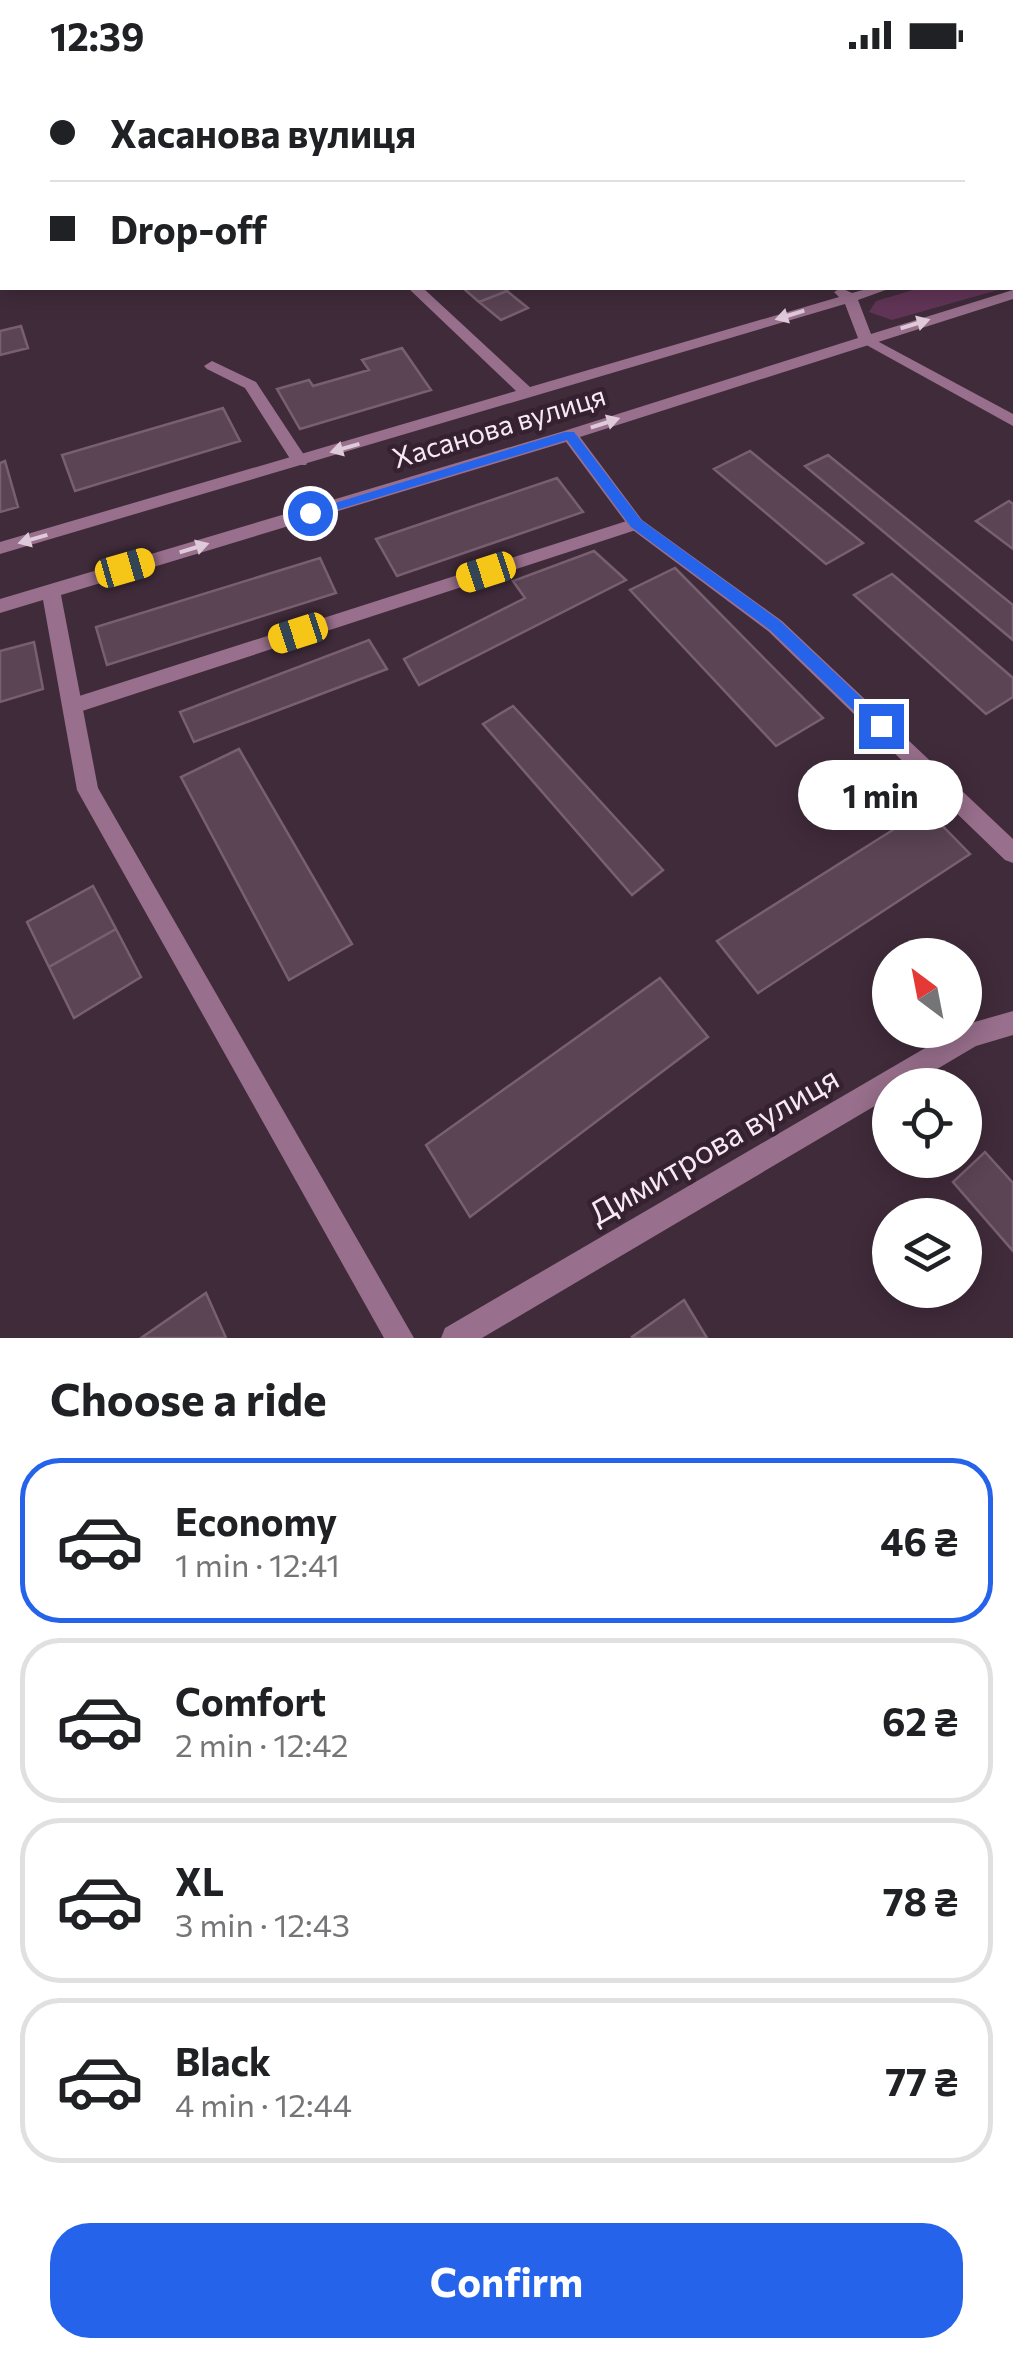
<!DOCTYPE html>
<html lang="en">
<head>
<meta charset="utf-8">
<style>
	body { margin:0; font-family:Commissioner,sans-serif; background:#f2f2f2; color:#202124; height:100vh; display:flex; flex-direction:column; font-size:38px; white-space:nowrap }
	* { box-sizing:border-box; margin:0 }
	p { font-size:32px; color:#757577 }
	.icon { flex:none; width:55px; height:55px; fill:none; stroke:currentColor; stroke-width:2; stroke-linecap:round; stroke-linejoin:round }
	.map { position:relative; height:1268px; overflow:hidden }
	.details { display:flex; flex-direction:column; background:#fff; flex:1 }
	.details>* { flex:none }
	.banner { position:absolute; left:0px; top:0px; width:1015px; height:220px; box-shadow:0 5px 25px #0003; display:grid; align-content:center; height:220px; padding:0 50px; background:#fff }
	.needle { width:65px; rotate:328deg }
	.fabs { position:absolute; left:872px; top:868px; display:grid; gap:20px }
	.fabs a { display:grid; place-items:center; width:110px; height:110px; border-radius:50%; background:#fff; box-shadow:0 5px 25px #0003; font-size:50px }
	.end { position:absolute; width:45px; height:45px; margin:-22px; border:12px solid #2563eb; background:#fff; box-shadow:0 0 0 5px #fff }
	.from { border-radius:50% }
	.bubble { position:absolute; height:70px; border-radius:35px; background:#fff; box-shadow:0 5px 25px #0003; font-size:32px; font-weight:700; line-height:70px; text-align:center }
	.car { position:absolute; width:30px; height:60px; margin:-30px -15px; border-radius:12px; box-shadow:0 0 8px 2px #0007; background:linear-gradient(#f5c518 24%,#345 0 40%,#f5c518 0 76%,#345 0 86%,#f5c518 0) }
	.banner b { display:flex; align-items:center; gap:35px; height:95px; font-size:38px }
	.banner b+b { border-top:2px solid #e0e0e0 }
	.banner i { width:25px; height:25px; background:#202124 }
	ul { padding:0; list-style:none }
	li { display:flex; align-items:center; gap:30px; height:165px; margin:0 20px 15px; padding:0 30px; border:5px solid #e0e0e0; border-radius:40px }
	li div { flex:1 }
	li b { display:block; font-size:38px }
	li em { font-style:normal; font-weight:700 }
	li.current { border-color:#2563eb }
	li>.icon { width:90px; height:90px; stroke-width:1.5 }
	h2 { padding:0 50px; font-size:45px; line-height:120px }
	.cta { display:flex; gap:20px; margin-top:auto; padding:20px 50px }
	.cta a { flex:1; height:115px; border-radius:40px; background:#2563eb; color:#fff; font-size:40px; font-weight:700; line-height:115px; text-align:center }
	.status { display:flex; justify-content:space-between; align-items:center; height:70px; padding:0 50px; background:#fff; direction:ltr }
	.status svg { height:28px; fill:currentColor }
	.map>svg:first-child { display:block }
</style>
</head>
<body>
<div class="status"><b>12:39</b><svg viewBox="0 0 49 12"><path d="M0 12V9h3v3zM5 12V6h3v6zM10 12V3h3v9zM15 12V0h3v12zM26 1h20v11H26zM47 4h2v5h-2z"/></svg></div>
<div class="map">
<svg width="1013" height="1268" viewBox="0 0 1013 1268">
	<rect width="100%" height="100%" fill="#402b3a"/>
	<!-- green -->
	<path fill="#623557" d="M920,218h85l-113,32 -23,-8 7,-11z"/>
	<!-- building -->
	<path fill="#5b4454" stroke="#796071" stroke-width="2.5" d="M463,218h40l4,3 -28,11z
		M507,221l21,17 -27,12 -22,-18z
		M21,256l7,22 -28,7v-24z
		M402,278l29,42 -131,39 -23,-40 32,-9 4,6 56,-16 -7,-10z
		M223,338l17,33 -165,50 -13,-36z
		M750,381l113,92 -37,21 -112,-95z
		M828,385l185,150v35l-208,-174z
		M5,391l13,46 -18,5v-49z
		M557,408l26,34 -186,64 -21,-37z
		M1009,431l4,3v45l-37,-28z
		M594,481l32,29 -207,105 -15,-26 121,-61 -12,-17z
		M320,488l16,35 -229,72 -11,-38z
		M675,498l148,150 -47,28 -146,-156z
		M892,504l121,104v19l-27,17 -132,-119z
		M369,570l18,29 -193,73 -14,-30z
		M34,572l9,47 -43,13v-51z
		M513,636l150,164 -31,25 -149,-171z
		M239,679l113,195 -63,36 -108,-203z
		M926,739l44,45 -212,139 -41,-52z
		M93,816l23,43 -67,38 -22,-45z
		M116,859l25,48 -67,41 -25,-51z
		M660,908l48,59 -238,180 -44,-72z
		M985,1082l28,31v68l-60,-69z
		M206,1223l20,45h-85z
		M684,1230l23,38h-74l-1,-1z"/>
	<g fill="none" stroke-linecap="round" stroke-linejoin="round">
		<!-- lane -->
		<path fill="#986f8c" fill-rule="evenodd" d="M0,79l2,1v10l-2,-1z
			M866,265l147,79v12l-152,-84v-6z
			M212,291l44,21 52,79 -2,4h-12l-49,-77 -38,-19 -3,-3z
			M636,448l9,6 -3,4 -569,186 -7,-2 -3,-6 3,-6 7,-2z"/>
		<!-- street -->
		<path fill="#986f8c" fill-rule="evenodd" d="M75,0h12l1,2h-11z
			M522,0h13l2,2h-13z
			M0,31h2v6h-2z
			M1012,176h1v8h-1z
			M408,218h15l107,99 309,-90 -5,-5 7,-4 11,5 18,-5h21l-33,12 13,34 142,-44v9l-433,138 62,83 140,101 231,218v24l-8,-3 -237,-229 -138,-103 -64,-86 -505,153 37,193 316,550h-30l-307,-548 -34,-190 -43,13v-14l564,-168 294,-93 -13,-34 -845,250v-12l516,-151z
			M1013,941v24l-37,11 -66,39h-20v12l-408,241h-41l4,-10 511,-298h9v-5l6,-2z"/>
	</g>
	<!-- one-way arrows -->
	<defs><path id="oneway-solid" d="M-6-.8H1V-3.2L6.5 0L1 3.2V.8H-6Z" transform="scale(2.5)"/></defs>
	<g fill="#dfcad9">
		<use href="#oneway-solid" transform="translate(790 245) rotate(163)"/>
		<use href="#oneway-solid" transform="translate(915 254) rotate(-17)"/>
		<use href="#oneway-solid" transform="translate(605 353) rotate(-18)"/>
		<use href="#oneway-solid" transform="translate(345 378) rotate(164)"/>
		<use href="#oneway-solid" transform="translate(33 469) rotate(164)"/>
		<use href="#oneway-solid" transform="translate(194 478) rotate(-17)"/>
	</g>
	<!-- route -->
	<path fill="#2563eb" d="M565,362h9l67,88 139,101 107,101v9h-12l-105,-101 -139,-103 -64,-87 -257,78 -7,-5z"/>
	<g text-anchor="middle" stroke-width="9" stroke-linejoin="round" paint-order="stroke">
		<!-- street labels -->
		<g font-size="28" fill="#f7e9f3" stroke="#352130">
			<text transform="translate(499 357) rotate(-17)" y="10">Хасанова вулиця</text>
		</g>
		<!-- near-street labels -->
		<g font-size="32" fill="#f7e9f3" stroke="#352130">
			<text transform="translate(714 1076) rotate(-30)" y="11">Димитрова вулиця</text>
		</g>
	</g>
</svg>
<div class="fabs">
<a><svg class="needle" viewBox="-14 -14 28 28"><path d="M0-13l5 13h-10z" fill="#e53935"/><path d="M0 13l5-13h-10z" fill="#757577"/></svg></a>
<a><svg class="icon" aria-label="locate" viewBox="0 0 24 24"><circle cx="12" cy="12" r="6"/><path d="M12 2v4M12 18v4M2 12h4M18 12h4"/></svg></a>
<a><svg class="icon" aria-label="layers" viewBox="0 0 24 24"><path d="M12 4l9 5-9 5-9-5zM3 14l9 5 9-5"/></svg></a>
</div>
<i class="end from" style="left:310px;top:443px"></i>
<i class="end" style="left:881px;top:656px"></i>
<div class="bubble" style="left:798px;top:690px;width:165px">1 min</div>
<i class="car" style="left:125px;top:498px;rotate:74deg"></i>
<i class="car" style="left:486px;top:502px;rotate:252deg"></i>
<i class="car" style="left:298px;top:563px;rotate:252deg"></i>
<div class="banner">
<b><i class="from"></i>Хасанова вулиця</b>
<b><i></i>Drop-off</b>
</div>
</div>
<section class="details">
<h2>Choose a ride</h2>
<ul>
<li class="current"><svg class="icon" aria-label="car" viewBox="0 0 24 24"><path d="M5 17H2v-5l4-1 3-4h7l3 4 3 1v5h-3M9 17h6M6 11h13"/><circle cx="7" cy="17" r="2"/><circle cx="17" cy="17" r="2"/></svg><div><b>Economy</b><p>1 min · 12:41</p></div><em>46 ₴</em></li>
<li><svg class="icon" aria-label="car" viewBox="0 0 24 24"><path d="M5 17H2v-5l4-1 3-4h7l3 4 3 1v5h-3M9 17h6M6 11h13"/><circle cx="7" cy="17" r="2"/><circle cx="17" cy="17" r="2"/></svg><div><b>Comfort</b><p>2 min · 12:42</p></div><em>62 ₴</em></li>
<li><svg class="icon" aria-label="car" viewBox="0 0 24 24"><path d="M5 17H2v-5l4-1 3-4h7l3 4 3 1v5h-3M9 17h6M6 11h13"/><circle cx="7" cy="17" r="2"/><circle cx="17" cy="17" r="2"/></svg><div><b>XL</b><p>3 min · 12:43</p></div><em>78 ₴</em></li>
<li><svg class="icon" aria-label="car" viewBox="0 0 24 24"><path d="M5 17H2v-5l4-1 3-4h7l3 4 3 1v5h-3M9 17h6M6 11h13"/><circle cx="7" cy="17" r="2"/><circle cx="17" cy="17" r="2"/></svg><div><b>Black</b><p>4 min · 12:44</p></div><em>77 ₴</em></li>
</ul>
<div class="cta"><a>Confirm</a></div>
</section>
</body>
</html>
